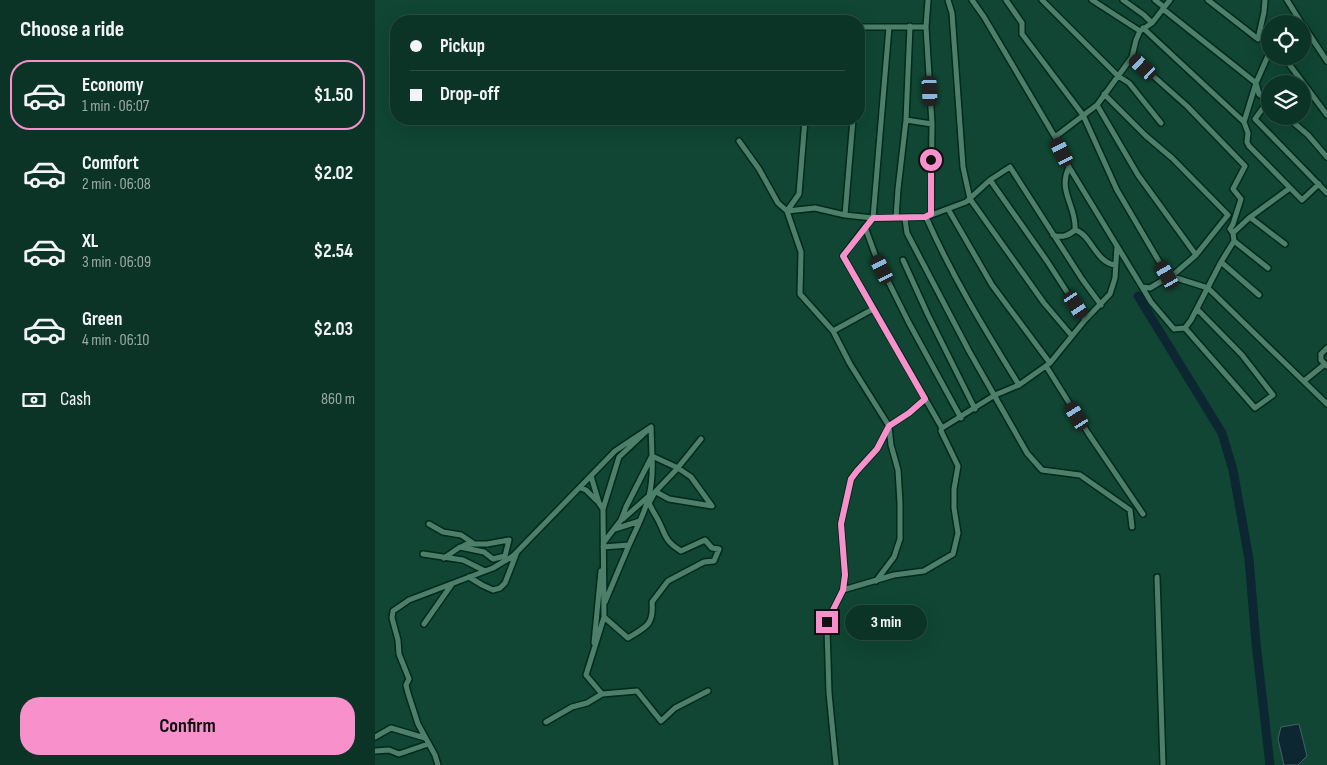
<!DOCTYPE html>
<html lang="en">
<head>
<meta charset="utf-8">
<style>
	body { margin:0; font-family:"Sofia Sans Condensed",sans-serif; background:#1a3f32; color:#f1f3f6; height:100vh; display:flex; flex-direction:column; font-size:19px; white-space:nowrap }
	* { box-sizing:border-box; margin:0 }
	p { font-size:16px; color:#9aaaa7 }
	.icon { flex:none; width:28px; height:28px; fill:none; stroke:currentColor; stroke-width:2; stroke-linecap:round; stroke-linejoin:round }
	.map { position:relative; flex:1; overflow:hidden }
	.panel { display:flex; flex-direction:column; background:#0c3426; width:375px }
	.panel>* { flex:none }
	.banner { position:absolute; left:15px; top:15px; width:475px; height:110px; border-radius:20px; box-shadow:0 5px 20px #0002,0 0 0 1px #2c4f43; display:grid; align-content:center; height:110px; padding:0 20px; background:#0c3426 }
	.fabs { position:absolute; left:886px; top:15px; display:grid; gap:10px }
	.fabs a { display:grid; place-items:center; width:50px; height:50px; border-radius:50%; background:#0c3426; box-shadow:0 5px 20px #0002,0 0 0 1px #2c4f43; font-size:25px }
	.end { position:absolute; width:22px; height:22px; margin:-11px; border:6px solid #f890cc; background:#111; box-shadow:0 0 0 2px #111 }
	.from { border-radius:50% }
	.bubble { position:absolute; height:35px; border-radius:18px; background:#0c3426; box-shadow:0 5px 20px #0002,0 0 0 1px #2c4f43; font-size:16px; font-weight:700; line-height:35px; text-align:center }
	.car { position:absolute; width:15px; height:30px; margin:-15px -8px; border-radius:6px; box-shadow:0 0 4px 1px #0007; background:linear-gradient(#222 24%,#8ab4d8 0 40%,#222 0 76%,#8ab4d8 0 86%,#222 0) }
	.banner b { display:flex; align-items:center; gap:18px; height:48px; font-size:19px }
	.banner b+b { border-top:1px solid #2c4f43 }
	.banner i { width:12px; height:12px; background:#f1f3f6 }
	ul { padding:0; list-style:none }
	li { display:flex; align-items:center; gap:15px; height:70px; margin:0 10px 8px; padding:0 10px; border:2px solid transparent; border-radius:20px }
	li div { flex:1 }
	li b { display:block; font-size:19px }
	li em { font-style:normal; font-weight:700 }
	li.active { border-color:#f890cc }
	li>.icon { width:45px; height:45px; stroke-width:1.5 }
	h2 { padding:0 20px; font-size:22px; line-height:60px }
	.pay { display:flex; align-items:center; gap:12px; height:55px; padding:0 20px; font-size:19px }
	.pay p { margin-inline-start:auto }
	.cta { display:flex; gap:10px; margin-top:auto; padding:10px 20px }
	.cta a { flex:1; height:58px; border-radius:20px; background:#f890cc; color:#111; font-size:20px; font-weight:700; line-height:58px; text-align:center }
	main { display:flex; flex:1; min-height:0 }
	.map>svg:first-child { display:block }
</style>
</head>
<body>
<main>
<section class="panel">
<h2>Choose a ride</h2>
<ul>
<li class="active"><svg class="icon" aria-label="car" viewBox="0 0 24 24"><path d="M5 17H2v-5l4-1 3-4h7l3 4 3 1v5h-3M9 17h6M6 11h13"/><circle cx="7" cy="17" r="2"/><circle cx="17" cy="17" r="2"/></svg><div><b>Economy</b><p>1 min · 06:07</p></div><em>$1.50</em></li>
<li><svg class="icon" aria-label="car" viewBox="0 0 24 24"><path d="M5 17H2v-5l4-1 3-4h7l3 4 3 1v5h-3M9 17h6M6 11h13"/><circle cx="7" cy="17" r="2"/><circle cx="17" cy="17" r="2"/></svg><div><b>Comfort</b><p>2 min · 06:08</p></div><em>$2.02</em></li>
<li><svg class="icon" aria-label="car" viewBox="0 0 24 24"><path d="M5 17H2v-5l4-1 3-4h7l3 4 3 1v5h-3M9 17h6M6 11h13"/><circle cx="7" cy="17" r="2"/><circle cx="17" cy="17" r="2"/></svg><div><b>XL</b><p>3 min · 06:09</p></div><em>$2.54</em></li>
<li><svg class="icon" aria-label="car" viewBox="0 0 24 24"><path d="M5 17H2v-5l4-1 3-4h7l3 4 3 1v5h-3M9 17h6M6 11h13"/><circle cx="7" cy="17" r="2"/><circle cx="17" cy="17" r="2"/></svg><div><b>Green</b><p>4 min · 06:10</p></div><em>$2.03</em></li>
</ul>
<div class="pay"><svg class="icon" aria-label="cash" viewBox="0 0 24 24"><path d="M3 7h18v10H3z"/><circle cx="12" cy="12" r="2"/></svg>Cash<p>860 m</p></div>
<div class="cta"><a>Confirm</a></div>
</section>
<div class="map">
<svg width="952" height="765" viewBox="0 0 952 765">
	<rect width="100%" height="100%" fill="#104633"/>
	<!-- water -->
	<path fill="#0c2731" stroke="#466164" d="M924,724l8,32 -9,9h-14l-6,-26 3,-12z"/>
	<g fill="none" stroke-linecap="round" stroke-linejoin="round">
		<!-- river -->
		<path stroke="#0c2731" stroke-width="9" d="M763,296l84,137 11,37 16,89 7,84 14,122"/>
		<defs>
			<path id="minor" d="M553,0l-2,27 6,97 -1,90
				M573,0l4,13 11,154 7,32 74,104 28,33
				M597,0l12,17 71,120 14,30 73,120 8,1 20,-12 38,12 119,116
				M631,0l16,23v11l61,81 34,75 50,85h6l23,-20 32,-40 -56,-57 -26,-22 -42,-42
				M667,0l76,76 11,7 32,40
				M717,0l48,31
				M748,0l21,15 8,8
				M780,0l9,7
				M833,0l50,39 6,-27 1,-12
				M912,0l15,24
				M788,9l93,74 -12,39
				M928,25l24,36
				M484,27h67
				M514,27l-16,191 -8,9 11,30 33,66 52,95
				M768,28l101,94 4,11 -1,9 2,4 53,54 17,-16
				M484,43l1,-16
				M895,51l-14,32 3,11 9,7 -13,18 72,74
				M908,56l44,59
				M757,57l55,49 58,60 -12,23 8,10 -8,25 -3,5 3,4
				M722,105l41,70 58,80
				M911,116l22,19 19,22
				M430,119l-6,75 -12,17 14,41 -1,42 33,37 17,33 39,62 2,19 7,25 2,33v36l-6,18 -18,24
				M531,120l26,4
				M680,137l42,-32 35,-48 4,-17 4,-9 12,-8 18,-23
				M364,141l20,28 19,34 9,8 28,-3 30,7 28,3 53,-1 40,-15 24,-22 20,-13 72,112 19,26
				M615,180l57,81 38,59
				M573,209l44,76 58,78
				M470,215l8,-96
				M551,217c26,59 59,113 93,168
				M521,218l2,-29 8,-69 4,-94
				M876,218l34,26
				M530,219l2,14 62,118 58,102 15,17 38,5 50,35 2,17
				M700,230c16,4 20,32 40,35
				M678,235c9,3 15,1 22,-5 2,-24 -18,-38 -6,-63
				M859,241l-13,21 38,33
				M528,260l25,55 47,94
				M893,268l-34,-27 -1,-8 16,-15 41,-30
				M767,287l9,15 23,27 11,-1
				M822,309l45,46 31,40 -18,13 -70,-80 6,-8 30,-58
				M458,331l40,-22
				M950,364l-4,-4v-6l6,-6
				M671,366l42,67 55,81
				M929,381l21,-17 2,2
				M276,427l1,29 26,12 13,9 21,29 -43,-7 -11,-6
				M567,428l53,-33 24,-10 31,-22 35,-43 25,-26 5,-16 2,-32
				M277,456c2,40 -7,54 -23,89l-26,2 1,-5 17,-22 5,-13z
				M216,476l8,27 4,6
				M206,488l5,2 11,11
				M248,519l28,-25
				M54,524l14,8 18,3 12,8
				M240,529l25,-8
				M48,554l40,6 22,11
				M69,558l16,-11 24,5 9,7 12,-3 4,-16 -22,4h-20l-6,3
				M94,577l13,8 11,5 7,-2 5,-5 12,-31
				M782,577l6,188
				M468,590l2,-15 -4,-51 10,-45 6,-8 20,-22 12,-23 20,-13 16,-14
				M230,602l24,-57
				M229,617l-18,58 16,19 35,-3 24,30 14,-13 33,-17
				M49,624l28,-40
				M219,643l7,-72
				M171,722l26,-15 15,-4 15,-9
				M0,737l16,-9 34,10
				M0,751l14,-1 10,4 29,-10
				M63,765l-3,-10 -17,-31 -10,-31 -2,-8 3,-6 -10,-25 -1,-14 -6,-22 1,-7 16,-11 84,-32 20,-12 102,-105 36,-24 -32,30 -16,52 1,108 24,21c18,-11 26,-13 24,-36l16,-21 36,-19 10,-1 5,-12 -7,-1 -7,-8 -24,11c-18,-11 -15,-17 -24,-33 -3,-5 -6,-10 -8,-15l6,-11 21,-22 25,-31
				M461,765l-7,-72 -2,-64v-7l16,-32 51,-15 30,-4 29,-17 5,-21 -4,-25v-19l4,-23 -17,-35 1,-3 -99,-172 22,-29"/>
		</defs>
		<!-- minor casing -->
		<use href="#minor" stroke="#012a1c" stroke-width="8"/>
		<!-- minor -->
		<use href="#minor" stroke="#4d7f6a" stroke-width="5"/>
	</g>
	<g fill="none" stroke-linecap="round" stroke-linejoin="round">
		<!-- route -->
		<path stroke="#f890cc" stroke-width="6" d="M452,622l16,-32 2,-15 -4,-51 10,-45 6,-8 20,-22 12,-23 20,-13 16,-14 -82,-143 30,-38 52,-1 6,-3v-54"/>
	</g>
</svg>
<div class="fabs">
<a><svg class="icon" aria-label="locate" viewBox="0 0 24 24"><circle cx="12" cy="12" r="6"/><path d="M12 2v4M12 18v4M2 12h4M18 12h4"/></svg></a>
<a><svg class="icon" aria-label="layers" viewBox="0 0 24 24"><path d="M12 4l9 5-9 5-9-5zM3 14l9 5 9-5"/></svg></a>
</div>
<i class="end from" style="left:556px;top:160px"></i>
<i class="end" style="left:452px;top:622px"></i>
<div class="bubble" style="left:470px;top:605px;width:82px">3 min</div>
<i class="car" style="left:768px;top:67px;rotate:312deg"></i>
<i class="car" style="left:555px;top:91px;rotate:177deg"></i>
<i class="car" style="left:687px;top:152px;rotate:334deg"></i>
<i class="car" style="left:507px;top:269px;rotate:334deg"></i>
<i class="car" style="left:792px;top:275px;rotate:330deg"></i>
<i class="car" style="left:701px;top:305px;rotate:147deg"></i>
<i class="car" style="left:702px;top:416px;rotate:328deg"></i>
<div class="banner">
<b><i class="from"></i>Pickup</b>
<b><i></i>Drop-off</b>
</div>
</div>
</main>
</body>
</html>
